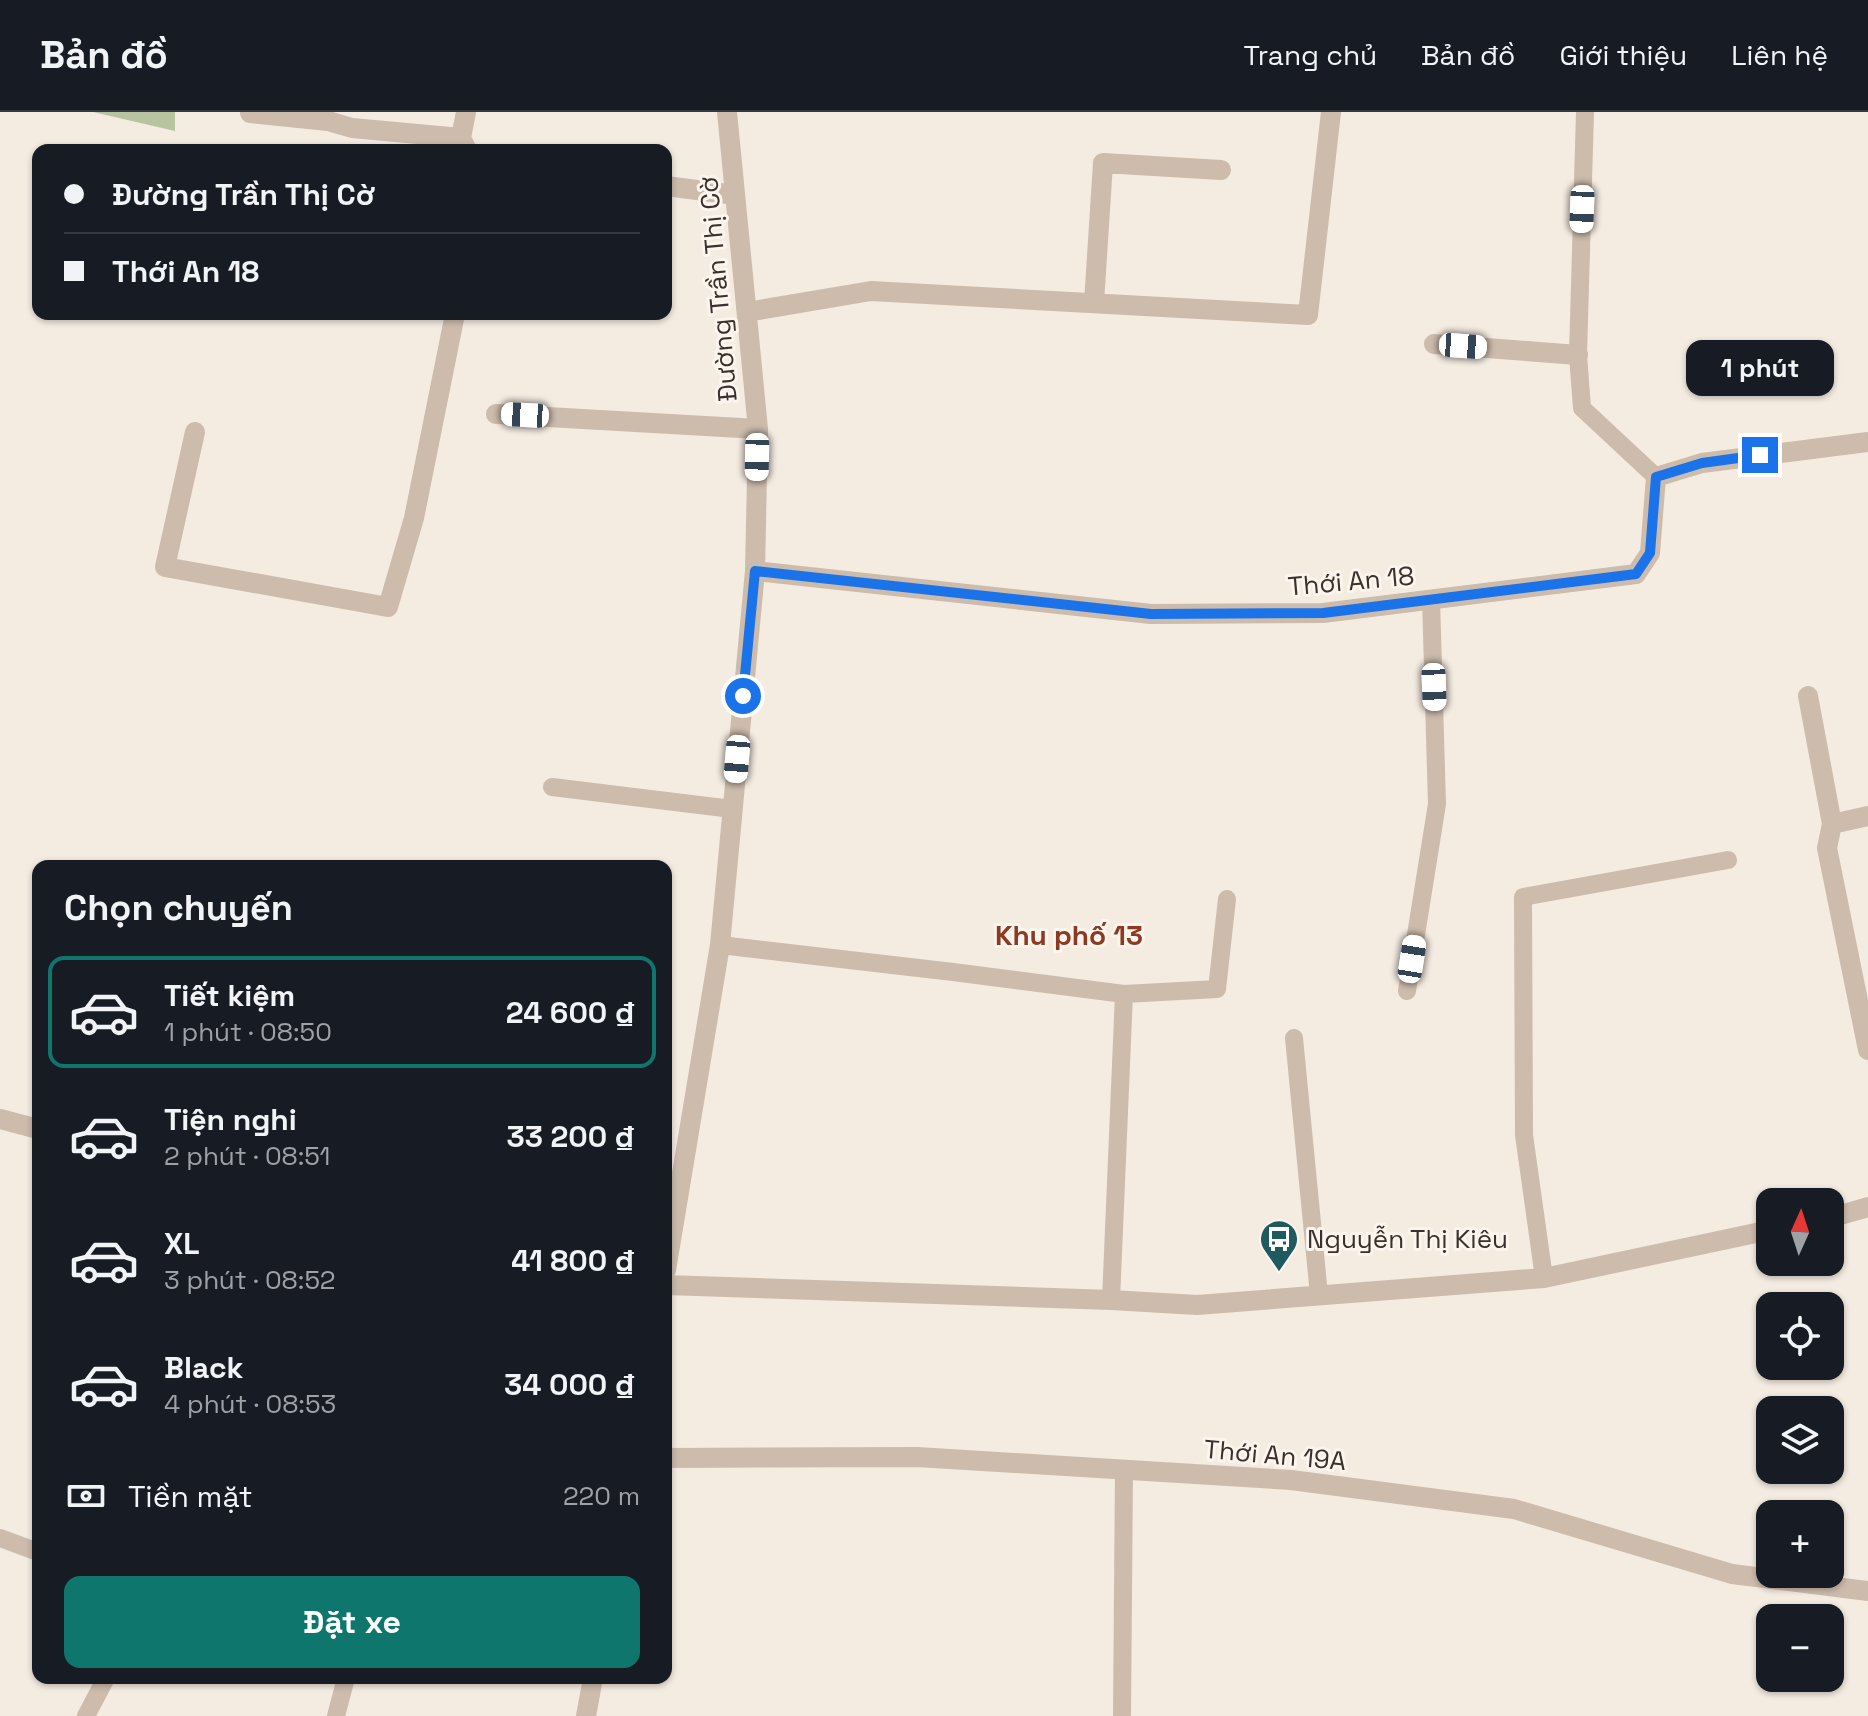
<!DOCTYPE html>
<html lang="vi">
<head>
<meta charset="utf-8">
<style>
	body { margin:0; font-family:"Space Grotesk",sans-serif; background:#20242c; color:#f1f3f6; height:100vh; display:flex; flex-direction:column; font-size:30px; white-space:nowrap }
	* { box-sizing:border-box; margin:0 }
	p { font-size:26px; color:#9ea1a6 }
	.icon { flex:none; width:44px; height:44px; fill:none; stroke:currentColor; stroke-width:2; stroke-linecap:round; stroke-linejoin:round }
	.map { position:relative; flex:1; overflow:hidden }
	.sheet { position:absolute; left:32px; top:748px; width:640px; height:824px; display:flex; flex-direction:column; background:#171b24; border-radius:16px; box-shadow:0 2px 6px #0004 }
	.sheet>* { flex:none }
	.guide { position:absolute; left:32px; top:32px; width:640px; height:176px; border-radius:16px; box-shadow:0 2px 6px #0004; display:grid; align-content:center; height:176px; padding:0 32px; background:#171b24 }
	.needle { width:52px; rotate:3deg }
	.buttons { position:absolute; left:1756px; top:1076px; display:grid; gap:16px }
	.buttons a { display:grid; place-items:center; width:88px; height:88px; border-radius:16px; background:#171b24; box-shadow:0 2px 6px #0004; font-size:40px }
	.end { position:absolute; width:36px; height:36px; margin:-18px; border:10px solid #1a73e8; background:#fff; box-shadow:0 0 0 4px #fff }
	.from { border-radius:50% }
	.bubble { position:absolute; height:56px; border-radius:16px; background:#171b24; box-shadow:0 2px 6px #0004; font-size:26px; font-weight:800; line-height:56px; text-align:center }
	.car { position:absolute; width:24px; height:48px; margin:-24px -12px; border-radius:10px; box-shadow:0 0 6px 2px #0007; background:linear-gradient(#fff 24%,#345 0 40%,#fff 0 76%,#345 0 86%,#fff 0) }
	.guide b { display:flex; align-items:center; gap:28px; height:76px; font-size:30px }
	.guide b+b { border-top:2px solid #363941 }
	.guide i { width:20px; height:20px; background:#f1f3f6 }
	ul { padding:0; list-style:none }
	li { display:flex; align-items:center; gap:24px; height:112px; margin:0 16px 12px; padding:0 16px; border:4px solid transparent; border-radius:16px }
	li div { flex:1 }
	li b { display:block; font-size:30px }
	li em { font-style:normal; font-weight:800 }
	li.current { border-color:#0f766e }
	li>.icon { width:72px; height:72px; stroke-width:1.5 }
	h2 { padding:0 32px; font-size:36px; line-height:96px }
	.pay { display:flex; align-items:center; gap:20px; height:88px; padding:0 32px; font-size:30px }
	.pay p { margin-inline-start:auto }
	.action { display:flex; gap:16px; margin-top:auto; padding:16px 32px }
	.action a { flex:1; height:92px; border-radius:16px; background:#0f766e; color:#fff; font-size:32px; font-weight:800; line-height:92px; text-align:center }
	header { display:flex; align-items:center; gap:48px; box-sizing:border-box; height:112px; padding:0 40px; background:#171b24; border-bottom:2px solid #363941 }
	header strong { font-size:38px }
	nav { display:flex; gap:44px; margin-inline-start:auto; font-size:28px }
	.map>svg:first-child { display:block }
</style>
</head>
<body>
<header>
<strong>Bản đồ</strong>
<nav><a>Trang chủ</a><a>Bản đồ</a><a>Giới thiệu</a><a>Liên hệ</a></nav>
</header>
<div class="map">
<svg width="1868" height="1604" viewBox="0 0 1868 1604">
	<rect width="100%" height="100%" fill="#f4ebe1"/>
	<!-- green -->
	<path fill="#b8c4a0" d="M93,0h82v19z"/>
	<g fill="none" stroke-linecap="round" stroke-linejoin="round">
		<!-- service -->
		<path stroke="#cdbbac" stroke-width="18" d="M1585,0l-7,243 4,53 74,69
			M552,675l180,22
			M720,833l233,27 171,22 -13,306
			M1407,879l30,-187 -6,-205
			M1124,882l93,-5 10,-90
			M1294,926l25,257
			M1544,1166l-20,-143 -1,-238 205,-37
			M0,1426l38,14
			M86,1604l20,-38
			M336,1604l10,-38
			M1122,1604l2,-247"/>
		<!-- minor -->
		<path stroke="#cdbbac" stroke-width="20" d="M466,0l-5,26 6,12
			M250,1l78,8 24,7 109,10
			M666,74l69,9
			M1094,191l9,-140 118,7
			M747,200l124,-21 437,24 23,-203
			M1434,232l144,11
			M496,302l262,15
			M195,320l-30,135 223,40 26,-89 41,-204
			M755,459l396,43 172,-1 313,-39 14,-21 6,-76 46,-14 166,-21
			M1808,584l24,128 -5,24 41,202
			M1832,712l36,-8
			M0,1007l38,10
			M1830,1106l38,-11
			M666,1158l54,-325 35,-374 3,-142 -31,-317
			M666,1173l445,15 86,5 347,-27 226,-48
			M666,1346l251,-1 374,23 223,29 218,65 136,17
			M586,1604l7,-38"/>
	</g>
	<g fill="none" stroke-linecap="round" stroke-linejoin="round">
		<!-- route -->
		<path stroke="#1a73e8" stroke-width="10" d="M743,584l12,-125 396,43 172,-1 313,-39 14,-21 6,-76 46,-14 58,-8"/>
	</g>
	<!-- icons -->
	<defs>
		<symbol id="bus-pin" viewBox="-11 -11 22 30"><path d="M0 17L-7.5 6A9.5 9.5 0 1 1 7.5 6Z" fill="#1f5a5e" stroke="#fbf5ee"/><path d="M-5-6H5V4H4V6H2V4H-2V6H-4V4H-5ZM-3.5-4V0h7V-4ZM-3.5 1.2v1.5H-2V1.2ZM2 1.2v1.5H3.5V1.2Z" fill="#fff"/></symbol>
	</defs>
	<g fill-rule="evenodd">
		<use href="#bus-pin" x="1257" y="1105" width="44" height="60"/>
	</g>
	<g text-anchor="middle" stroke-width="6" stroke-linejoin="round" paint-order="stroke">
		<!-- street labels -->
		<g font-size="26" fill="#3b302b" stroke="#fbf5ee">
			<text transform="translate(718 177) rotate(-95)" y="9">Đường Trần Thị Cờ</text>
			<text transform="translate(1351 469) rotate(-5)" y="9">Thới An 18</text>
			<text transform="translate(1275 1343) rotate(5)" y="9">Thới An 19A</text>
		</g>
		<!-- poi labels -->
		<g font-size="26" fill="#3b302b" stroke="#fbf5ee" text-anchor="start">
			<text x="1307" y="1136">Nguyễn Thị Kiêu</text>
		</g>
		<!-- neighbourhood labels -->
		<g font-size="28" font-weight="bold" fill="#8c3b22" stroke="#fbf5ee">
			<text x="1069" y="833">Khu phố 13</text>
		</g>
	</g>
</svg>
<div class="buttons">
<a><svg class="needle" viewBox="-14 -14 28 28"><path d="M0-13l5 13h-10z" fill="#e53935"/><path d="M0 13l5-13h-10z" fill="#9ea1a6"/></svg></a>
<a><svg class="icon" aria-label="locate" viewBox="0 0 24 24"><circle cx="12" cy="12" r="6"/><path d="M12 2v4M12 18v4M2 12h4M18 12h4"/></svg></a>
<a><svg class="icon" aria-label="layers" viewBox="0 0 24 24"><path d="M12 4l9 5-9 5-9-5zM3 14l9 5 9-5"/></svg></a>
<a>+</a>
<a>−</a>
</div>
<i class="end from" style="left:743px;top:584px"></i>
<i class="end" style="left:1760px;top:343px"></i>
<div class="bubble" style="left:1686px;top:228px;width:148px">1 phút</div>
<i class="car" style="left:1582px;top:97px;rotate:182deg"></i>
<i class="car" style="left:1463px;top:234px;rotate:94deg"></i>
<i class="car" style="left:525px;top:303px;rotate:273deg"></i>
<i class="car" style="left:757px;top:345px;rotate:181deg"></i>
<i class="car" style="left:1434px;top:575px;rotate:178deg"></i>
<i class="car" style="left:737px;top:647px;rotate:185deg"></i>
<i class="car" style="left:1412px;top:847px;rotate:9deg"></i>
<div class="guide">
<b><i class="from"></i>Đường Trần Thị Cờ</b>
<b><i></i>Thới An 18</b>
</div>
<section class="sheet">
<h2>Chọn chuyến</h2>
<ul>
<li class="current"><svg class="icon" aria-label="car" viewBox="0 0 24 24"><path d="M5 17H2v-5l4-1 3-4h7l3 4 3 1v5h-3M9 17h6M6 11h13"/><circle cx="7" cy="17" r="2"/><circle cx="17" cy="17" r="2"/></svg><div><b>Tiết kiệm</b><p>1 phút · 08:50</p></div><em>24 600 ₫</em></li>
<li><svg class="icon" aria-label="car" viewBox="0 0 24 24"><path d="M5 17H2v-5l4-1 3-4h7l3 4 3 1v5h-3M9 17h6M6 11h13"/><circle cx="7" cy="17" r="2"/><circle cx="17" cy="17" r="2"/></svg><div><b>Tiện nghi</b><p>2 phút · 08:51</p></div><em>33 200 ₫</em></li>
<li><svg class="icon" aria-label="car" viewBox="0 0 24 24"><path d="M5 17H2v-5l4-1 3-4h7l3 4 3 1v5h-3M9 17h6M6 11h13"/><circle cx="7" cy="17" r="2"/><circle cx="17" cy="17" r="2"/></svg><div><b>XL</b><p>3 phút · 08:52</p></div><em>41 800 ₫</em></li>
<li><svg class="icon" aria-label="car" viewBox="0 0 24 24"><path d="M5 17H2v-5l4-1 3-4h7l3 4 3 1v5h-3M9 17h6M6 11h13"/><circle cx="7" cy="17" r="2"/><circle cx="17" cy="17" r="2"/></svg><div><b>Black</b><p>4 phút · 08:53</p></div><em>34 000 ₫</em></li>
</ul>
<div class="pay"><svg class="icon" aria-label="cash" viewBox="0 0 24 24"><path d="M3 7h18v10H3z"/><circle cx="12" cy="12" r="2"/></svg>Tiền mặt<p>220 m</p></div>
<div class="action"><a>Đặt xe</a></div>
</section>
</div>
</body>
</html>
